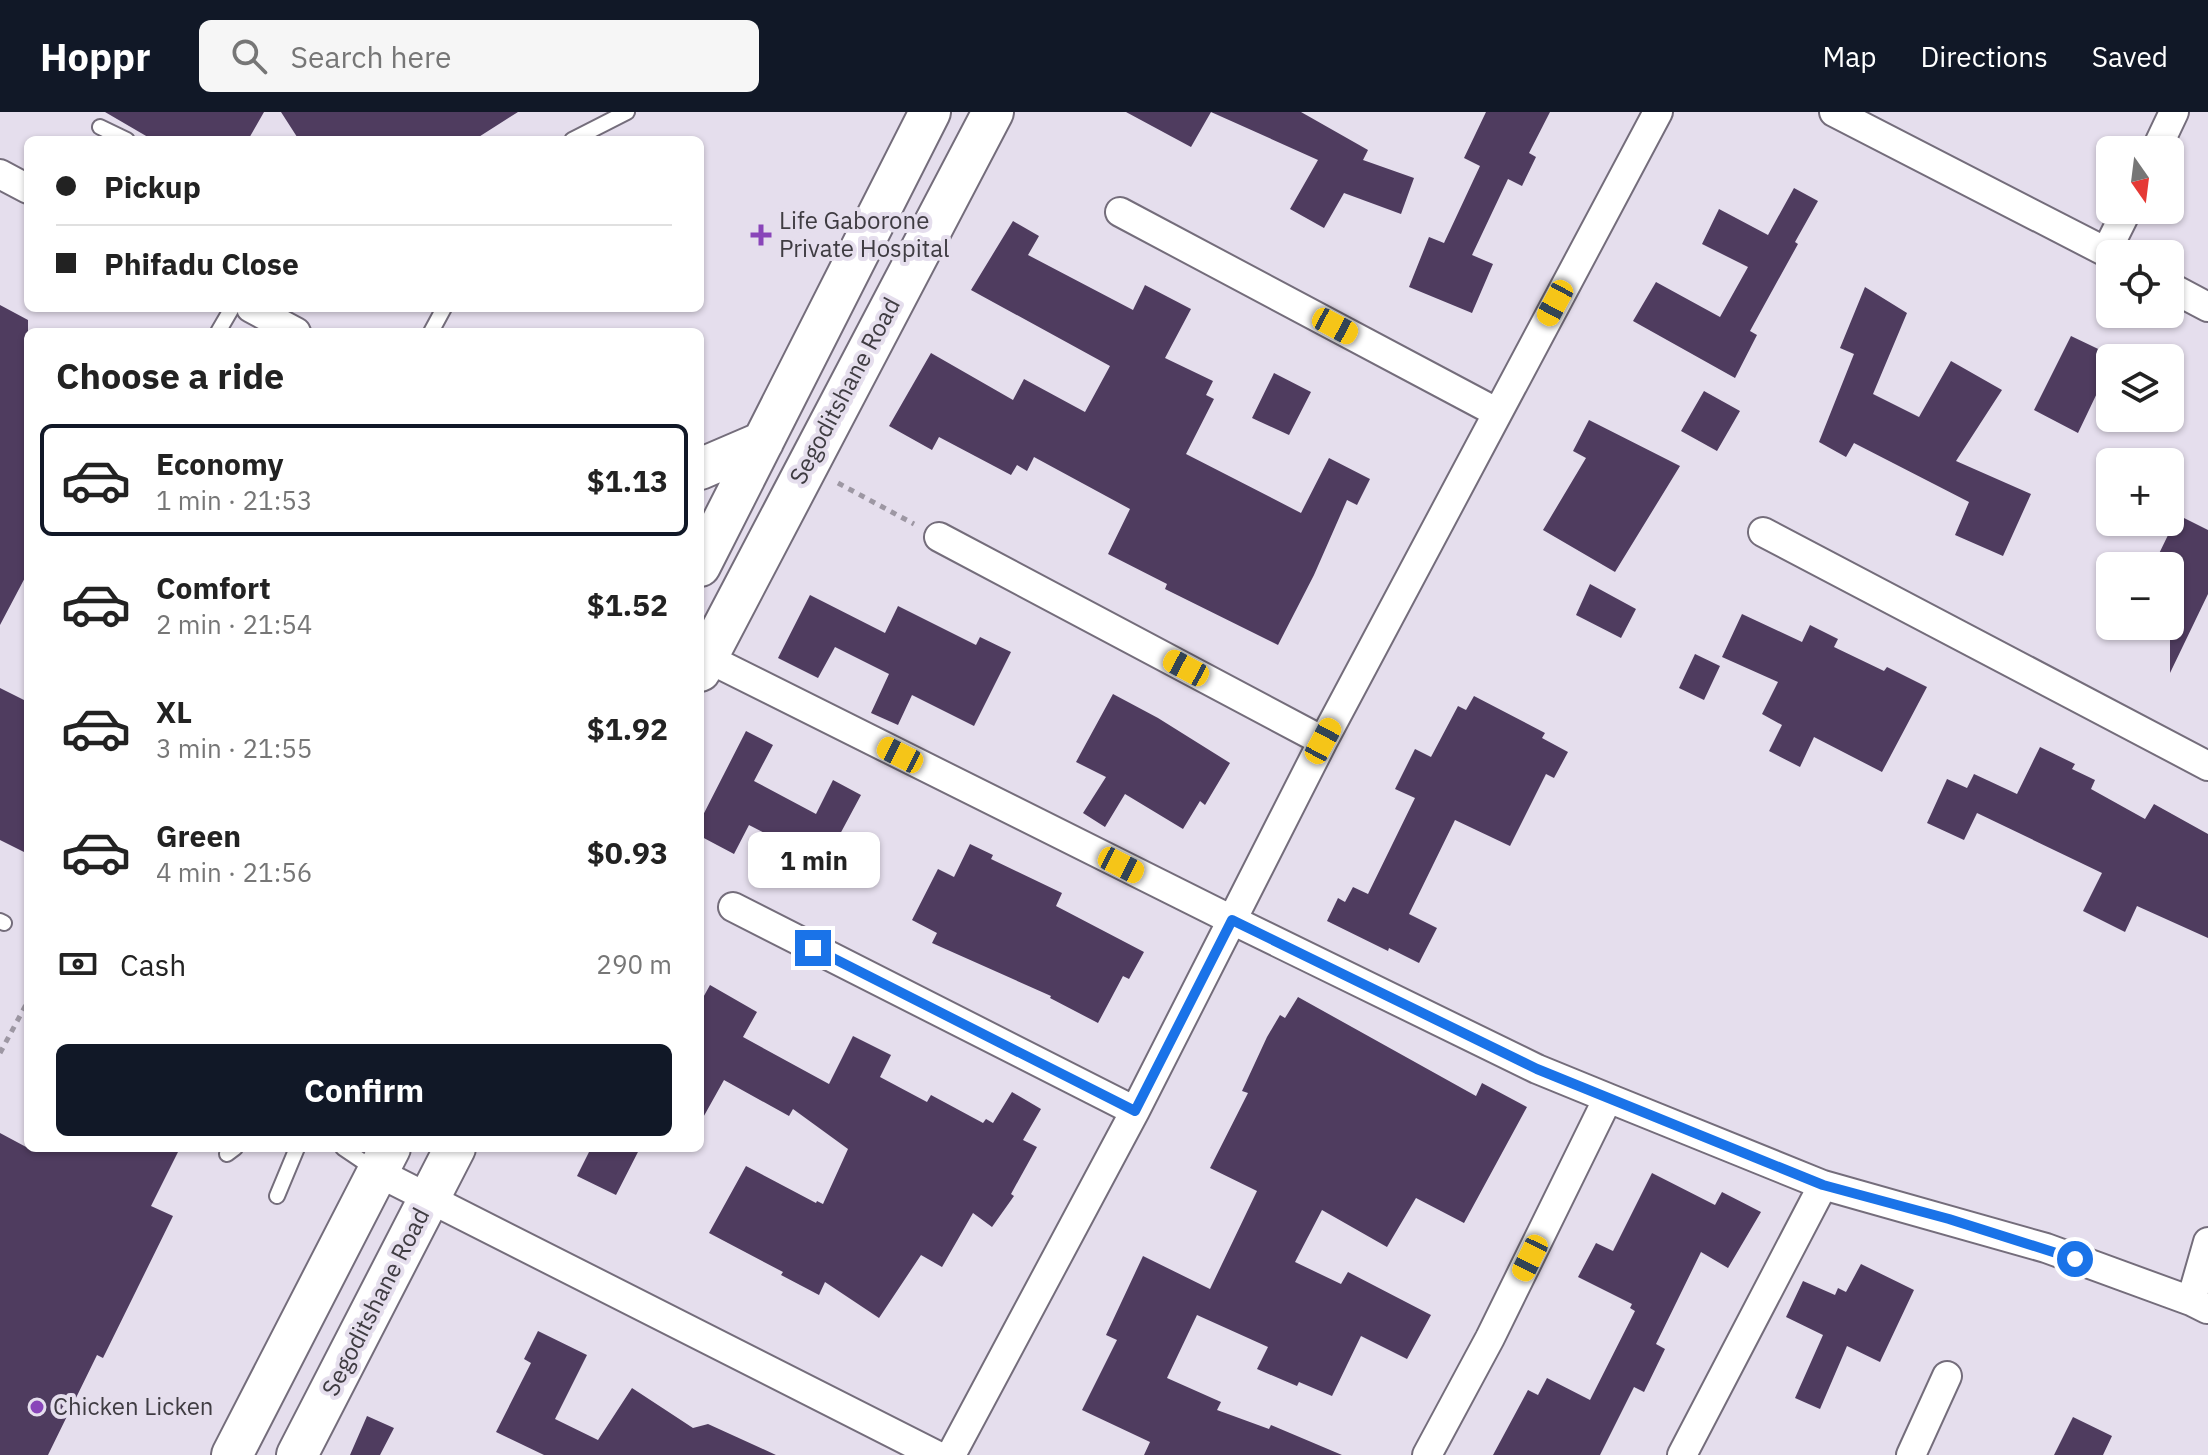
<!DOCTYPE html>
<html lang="en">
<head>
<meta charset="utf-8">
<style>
	body { margin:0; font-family:"IBM Plex Sans",sans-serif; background:#f6f6f6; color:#222; height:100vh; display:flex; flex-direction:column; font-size:30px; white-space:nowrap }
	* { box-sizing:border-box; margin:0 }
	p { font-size:26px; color:#767676 }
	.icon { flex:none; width:44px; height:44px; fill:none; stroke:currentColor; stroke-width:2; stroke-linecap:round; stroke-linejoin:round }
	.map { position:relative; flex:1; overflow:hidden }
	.drawer { position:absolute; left:24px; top:216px; width:680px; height:824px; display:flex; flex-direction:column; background:#fff; border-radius:12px; box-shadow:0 2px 6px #0004 }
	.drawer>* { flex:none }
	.guide { position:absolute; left:24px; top:24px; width:680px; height:176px; border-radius:12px; box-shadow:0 2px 6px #0004; display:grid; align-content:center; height:176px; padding:0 32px; background:#fff }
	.needle { width:52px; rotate:166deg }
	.fabs { position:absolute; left:2096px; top:24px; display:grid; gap:16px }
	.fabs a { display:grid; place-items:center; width:88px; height:88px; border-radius:12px; background:#fff; box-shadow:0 2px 6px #0004; font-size:40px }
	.end { position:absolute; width:36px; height:36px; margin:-18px; border:10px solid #1a73e8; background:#fff; box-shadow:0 0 0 4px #fff }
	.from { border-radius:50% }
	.bubble { position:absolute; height:56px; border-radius:12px; background:#fff; box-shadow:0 2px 6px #0004; font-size:26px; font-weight:700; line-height:56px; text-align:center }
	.car { position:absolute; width:24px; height:48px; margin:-24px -12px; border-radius:10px; box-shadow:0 0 6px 2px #0007; background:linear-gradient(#f5c518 24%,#345 0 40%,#f5c518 0 76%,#345 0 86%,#f5c518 0) }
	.guide b { display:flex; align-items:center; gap:28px; height:76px; font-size:30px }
	.guide b+b { border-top:2px solid #e0e0e0 }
	.guide i { width:20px; height:20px; background:#222 }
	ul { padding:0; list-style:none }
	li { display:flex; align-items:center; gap:24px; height:112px; margin:0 16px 12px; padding:0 16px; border:4px solid transparent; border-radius:12px }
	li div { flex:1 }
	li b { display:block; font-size:30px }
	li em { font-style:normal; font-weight:700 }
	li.selected { border-color:#111827 }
	li>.icon { width:72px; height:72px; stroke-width:1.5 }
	h2 { padding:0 32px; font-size:36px; line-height:96px }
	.pay { display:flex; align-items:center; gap:20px; height:88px; padding:0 32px; font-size:30px }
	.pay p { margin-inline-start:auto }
	.button { display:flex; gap:16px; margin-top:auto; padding:16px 32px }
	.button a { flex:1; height:92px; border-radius:12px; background:#111827; color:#fff; font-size:32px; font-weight:700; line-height:92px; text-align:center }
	header { display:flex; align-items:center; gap:48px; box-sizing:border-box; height:112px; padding:0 40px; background:#111827; color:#fff }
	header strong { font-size:38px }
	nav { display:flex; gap:44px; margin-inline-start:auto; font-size:28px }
	.search { width:560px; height:72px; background:#f6f6f6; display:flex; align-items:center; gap:20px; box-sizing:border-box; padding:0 28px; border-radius:12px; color:#767676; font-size:30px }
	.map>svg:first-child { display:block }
</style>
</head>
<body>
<header>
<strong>Hoppr</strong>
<div class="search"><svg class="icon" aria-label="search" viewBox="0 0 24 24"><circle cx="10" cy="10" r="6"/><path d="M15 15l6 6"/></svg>Search here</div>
<nav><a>Map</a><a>Directions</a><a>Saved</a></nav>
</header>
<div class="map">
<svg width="2208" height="1343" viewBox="0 0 2208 1343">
	<rect width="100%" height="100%" fill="#e5deed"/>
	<!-- building -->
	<path fill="#4f3c5f" d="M105,0h159l-16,28h-95z
		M281,0h237l-44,28h-175z
		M1126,0h85l-20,35z
		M1211,0h90l67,38 -5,10 51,18 -13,36 -57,-21 -20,35 -34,-19 28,-49z
		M1486,0h64l-21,41 7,4 -14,29 -14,-7 -36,76 21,9 -21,49 -63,-26 20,-50 15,6 36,-77 -16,-8z
		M1794,76l24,13 -23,41 3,2 -48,87 7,4 -22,43 -102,-57 23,-39 64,35 28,-50 -46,-23 17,-35 49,26z
		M1013,109l26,15 -11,19 105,55 12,-25 46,24 -26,49 48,23 -7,14 8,4 -28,55 115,59 28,-55 41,21 -13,26 -10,-5 -33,75 -36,70 -113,-56 2,-5 -59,-30 22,-45 -96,-52 -7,14 -10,-6 -6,10 -72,-38 -7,13 -43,-24 42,-73 82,47 11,-21 61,33 25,-46 -139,-76z
		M1865,175l42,26 -34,81 46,23 32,-56 51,29 -46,71 75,33 -28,62 -48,-21 14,-33 -115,-59 -8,14 -27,-15 35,-88 -14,-6z
		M0,193l28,15v252l-28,53z
		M2071,224l44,21 -5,1v8l-32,67 -44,-23z
		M1274,261l37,19 -22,43 -37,-17z
		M1704,279l36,20 -23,40 -36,-20z
		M1589,308l91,46 -65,106 -72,-42 43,-72 -13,-7z
		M2170,399l38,19v64l-38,79v-107h-17l17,-35z
		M1590,472l46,25 -15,29 -45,-23z
		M810,483l75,38 13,-27 78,39 4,-8 31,15 -37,74 -62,-31 -14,30 -27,-12 18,-39 -54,-27 -17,31 -40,-20z
		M1742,502l60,28 8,-17 28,14 -4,8 50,24 3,-4 40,20 -45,85 -68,-35 -14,30 -31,-16 13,-26 -20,-11 16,-32 -56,-25z
		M1695,542l25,12 -16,34 -25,-12z
		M0,576l28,14v152l-28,-14z
		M1113,582l45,24 72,45 -25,42 -5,-4 -17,28 -58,-35 -20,33 -22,-14 23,-36 -30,-15z
		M1474,584l71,37 -3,5 26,14 -14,26 -8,-4 -36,72 -55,-26 -46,94 28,14 -18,35 -30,-15 -1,3 -61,-30 11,-23 7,4 8,-15 15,7 47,-96 -20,-9 20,-40 16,8 27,-51 8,4z
		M746,619l27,14 -19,36 62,33 17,-34 28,15 -37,69 -75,-39 -15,29 -34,-18v-15z
		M2040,635l35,17 -3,5 23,11 -4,9 54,30 9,-15 54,30v104l-71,-32 -12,26 -42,-21 19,-38 -125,-60 -13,27 -37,-17 20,-44 20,9 7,-14 43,20z
		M970,732l23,11 -2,4 71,34 -6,13 88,46 -15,27 -6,-3 -25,47 -48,-25 1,-2 -119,-53 5,-10 -25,-13 26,-51 16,8z
		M710,873l47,27 -14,25 86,47 24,-48 38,19 -11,22 47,25 4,-7 52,28 3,-4 7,4 19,-31 29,17 -18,31 14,7 -26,47 3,2 -22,31 -19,-14 -31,54 -21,-12 -42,63 -54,-36 -6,13 -38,-20 2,-3 -74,-39 37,-67 70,37 1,-2 6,3 25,-55 -55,-40 -4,7 -65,-36 -24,43v-120z
		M1298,885l178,99 6,-13 45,24 -63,116 -48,-25 -29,49 -65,-37 -27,52 46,22 7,-12 83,43 -24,44 -46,-23 -29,60 -33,-14 -2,4 -40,-17 11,-22 -71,-32 -30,63 54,24 -4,8 52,19 2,-4 71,30h-198l6,-13 -68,-32 35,-70 -11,-5 37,-79 67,33 47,-98 -47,-23 38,-75 -6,-2 25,-54 13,-22 5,3z
		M0,1021l28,15h152l-29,58 22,10 -70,142 -6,-3 -49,100h-48z
		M591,1036h49l-24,47 -39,-19z
		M1652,1061l63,32 7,-13 39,20 -33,56 -27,-16 -45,92 9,5 -21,43 -10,-5 -34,68h-107l35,-65 10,5 9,-17 43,22 45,-89 -5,-3 2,-4 -54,-27 18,-34 17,8z
		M1861,1152l53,26 -34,72 -33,-16 -27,63 -25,-11 28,-63 -37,-18 17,-36 32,14 3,-7 8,4z
		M538,1219l49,24 -32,64 43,21 34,-52 61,40 15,-4 68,31h-232l-48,-23 35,-69 -7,-4z
		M367,1304l27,12 -14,27h-30z
		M2073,1305l39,19 -9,19h-49z"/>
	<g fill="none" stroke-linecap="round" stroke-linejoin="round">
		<defs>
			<path id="lane" d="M100,15l27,13
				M572,28l55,-28
				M218,220l14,-24
				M431,220l13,-24
				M0,809l4,2
				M343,1036l34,23
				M227,1042l8,-6
				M277,1084l20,-48"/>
			<path id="street" d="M1834,0l276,142
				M2156,38l18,-38
				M0,62l28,15
				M1120,100l376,200
				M2106,140l21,-42
				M2170,175l38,20
				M251,196l45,24
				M1763,420l445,234
				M939,425l384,204
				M707,546l525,262 305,149 71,29 -118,240 -63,117
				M733,795l402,204
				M1608,986l215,87 223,63 145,53
				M377,1060l559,283
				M2207,1197l-16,-8 17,-59
				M951,1343l184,-344 188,-370 335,-629
				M1682,1343l141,-270
				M1911,1343l36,-79"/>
			<path id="secondary" d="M700,357l63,-27
				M700,454l230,-454
				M700,559l293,-559
				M232,1343l158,-307
				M297,1343l158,-307"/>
		</defs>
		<!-- lane casing -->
		<use href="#lane" stroke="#746d7b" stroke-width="18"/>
		<!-- street casing -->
		<use href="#street" stroke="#746d7b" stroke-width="32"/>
		<!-- secondary casing -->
		<use href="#secondary" stroke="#746d7b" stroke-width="44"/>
		<!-- path -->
		<path stroke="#9d97a3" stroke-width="5" stroke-dasharray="6 6" stroke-linecap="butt" d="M838,371l76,41
			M0,941l28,-52"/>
		<!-- lane -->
		<use href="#lane" stroke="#fff" stroke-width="14"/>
		<!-- street -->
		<use href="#street" stroke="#fff" stroke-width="28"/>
		<!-- secondary -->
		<use href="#secondary" stroke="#fff" stroke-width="40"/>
	</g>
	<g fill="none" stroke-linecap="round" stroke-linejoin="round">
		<!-- route -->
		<path stroke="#1a73e8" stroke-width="10" d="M813,836l322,163 97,-191 305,149 286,116 126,34 126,40"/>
	</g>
	<!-- markers -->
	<g fill="#8945b9" stroke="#e5deed" stroke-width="3">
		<path d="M757 111h8v8h8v8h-8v8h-8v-8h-8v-8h8z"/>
		<circle cx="37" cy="1295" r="8"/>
	</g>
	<g text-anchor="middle" stroke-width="8" stroke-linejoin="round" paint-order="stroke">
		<!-- poi labels -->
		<g font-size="24" fill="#3f3c42" stroke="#e5deed" text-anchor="start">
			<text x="779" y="117">Life Gaborone<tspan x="779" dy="28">Private Hospital</tspan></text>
			<text x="53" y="1303">Chicken Licken</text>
		</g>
		<!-- street labels -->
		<g font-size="24" fill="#3f3c42" stroke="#e5deed">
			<text transform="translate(845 279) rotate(-62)" y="8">Segoditshane Road</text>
			<text transform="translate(376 1190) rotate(-63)" y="8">Segoditshane Road</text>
		</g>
	</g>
</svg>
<div class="fabs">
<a><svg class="needle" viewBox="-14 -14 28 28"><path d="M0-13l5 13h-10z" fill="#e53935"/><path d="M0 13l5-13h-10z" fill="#767676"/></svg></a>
<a><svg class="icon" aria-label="locate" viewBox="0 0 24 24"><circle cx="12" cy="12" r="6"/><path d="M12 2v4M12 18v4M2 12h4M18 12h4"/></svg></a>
<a><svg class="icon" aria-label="layers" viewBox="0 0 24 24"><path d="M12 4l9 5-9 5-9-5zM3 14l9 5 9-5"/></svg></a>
<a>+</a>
<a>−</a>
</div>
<i class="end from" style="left:2075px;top:1147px"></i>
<i class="end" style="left:813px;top:836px"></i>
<div class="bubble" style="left:748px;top:720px;width:132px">1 min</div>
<i class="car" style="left:1555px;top:191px;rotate:208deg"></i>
<i class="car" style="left:1335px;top:214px;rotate:118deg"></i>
<i class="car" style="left:1186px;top:556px;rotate:298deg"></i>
<i class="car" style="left:1323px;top:629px;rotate:28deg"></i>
<i class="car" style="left:900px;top:643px;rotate:297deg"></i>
<i class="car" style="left:1121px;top:753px;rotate:117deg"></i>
<i class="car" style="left:1530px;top:1146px;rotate:206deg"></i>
<div class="guide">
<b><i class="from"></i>Pickup</b>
<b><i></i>Phifadu Close</b>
</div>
<section class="drawer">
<h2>Choose a ride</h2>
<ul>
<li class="selected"><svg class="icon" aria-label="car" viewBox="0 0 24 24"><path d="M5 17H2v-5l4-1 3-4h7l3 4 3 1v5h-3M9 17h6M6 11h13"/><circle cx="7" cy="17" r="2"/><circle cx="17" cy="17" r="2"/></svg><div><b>Economy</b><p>1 min · 21:53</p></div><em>$1.13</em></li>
<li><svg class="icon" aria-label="car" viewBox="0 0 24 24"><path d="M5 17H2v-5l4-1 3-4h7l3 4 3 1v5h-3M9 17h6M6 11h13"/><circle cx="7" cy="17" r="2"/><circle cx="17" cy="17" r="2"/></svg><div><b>Comfort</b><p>2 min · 21:54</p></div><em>$1.52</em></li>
<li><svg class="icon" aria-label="car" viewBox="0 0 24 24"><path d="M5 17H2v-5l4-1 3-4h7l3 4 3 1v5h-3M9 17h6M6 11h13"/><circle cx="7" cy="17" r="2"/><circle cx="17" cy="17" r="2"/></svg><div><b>XL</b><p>3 min · 21:55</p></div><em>$1.92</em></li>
<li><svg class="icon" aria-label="car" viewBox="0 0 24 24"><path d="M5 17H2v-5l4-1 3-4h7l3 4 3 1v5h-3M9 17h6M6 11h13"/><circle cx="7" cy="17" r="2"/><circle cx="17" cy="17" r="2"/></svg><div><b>Green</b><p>4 min · 21:56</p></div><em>$0.93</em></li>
</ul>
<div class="pay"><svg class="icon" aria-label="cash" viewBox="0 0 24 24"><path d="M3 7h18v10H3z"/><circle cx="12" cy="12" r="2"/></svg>Cash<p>290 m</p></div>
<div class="button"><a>Confirm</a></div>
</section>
</div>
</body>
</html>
